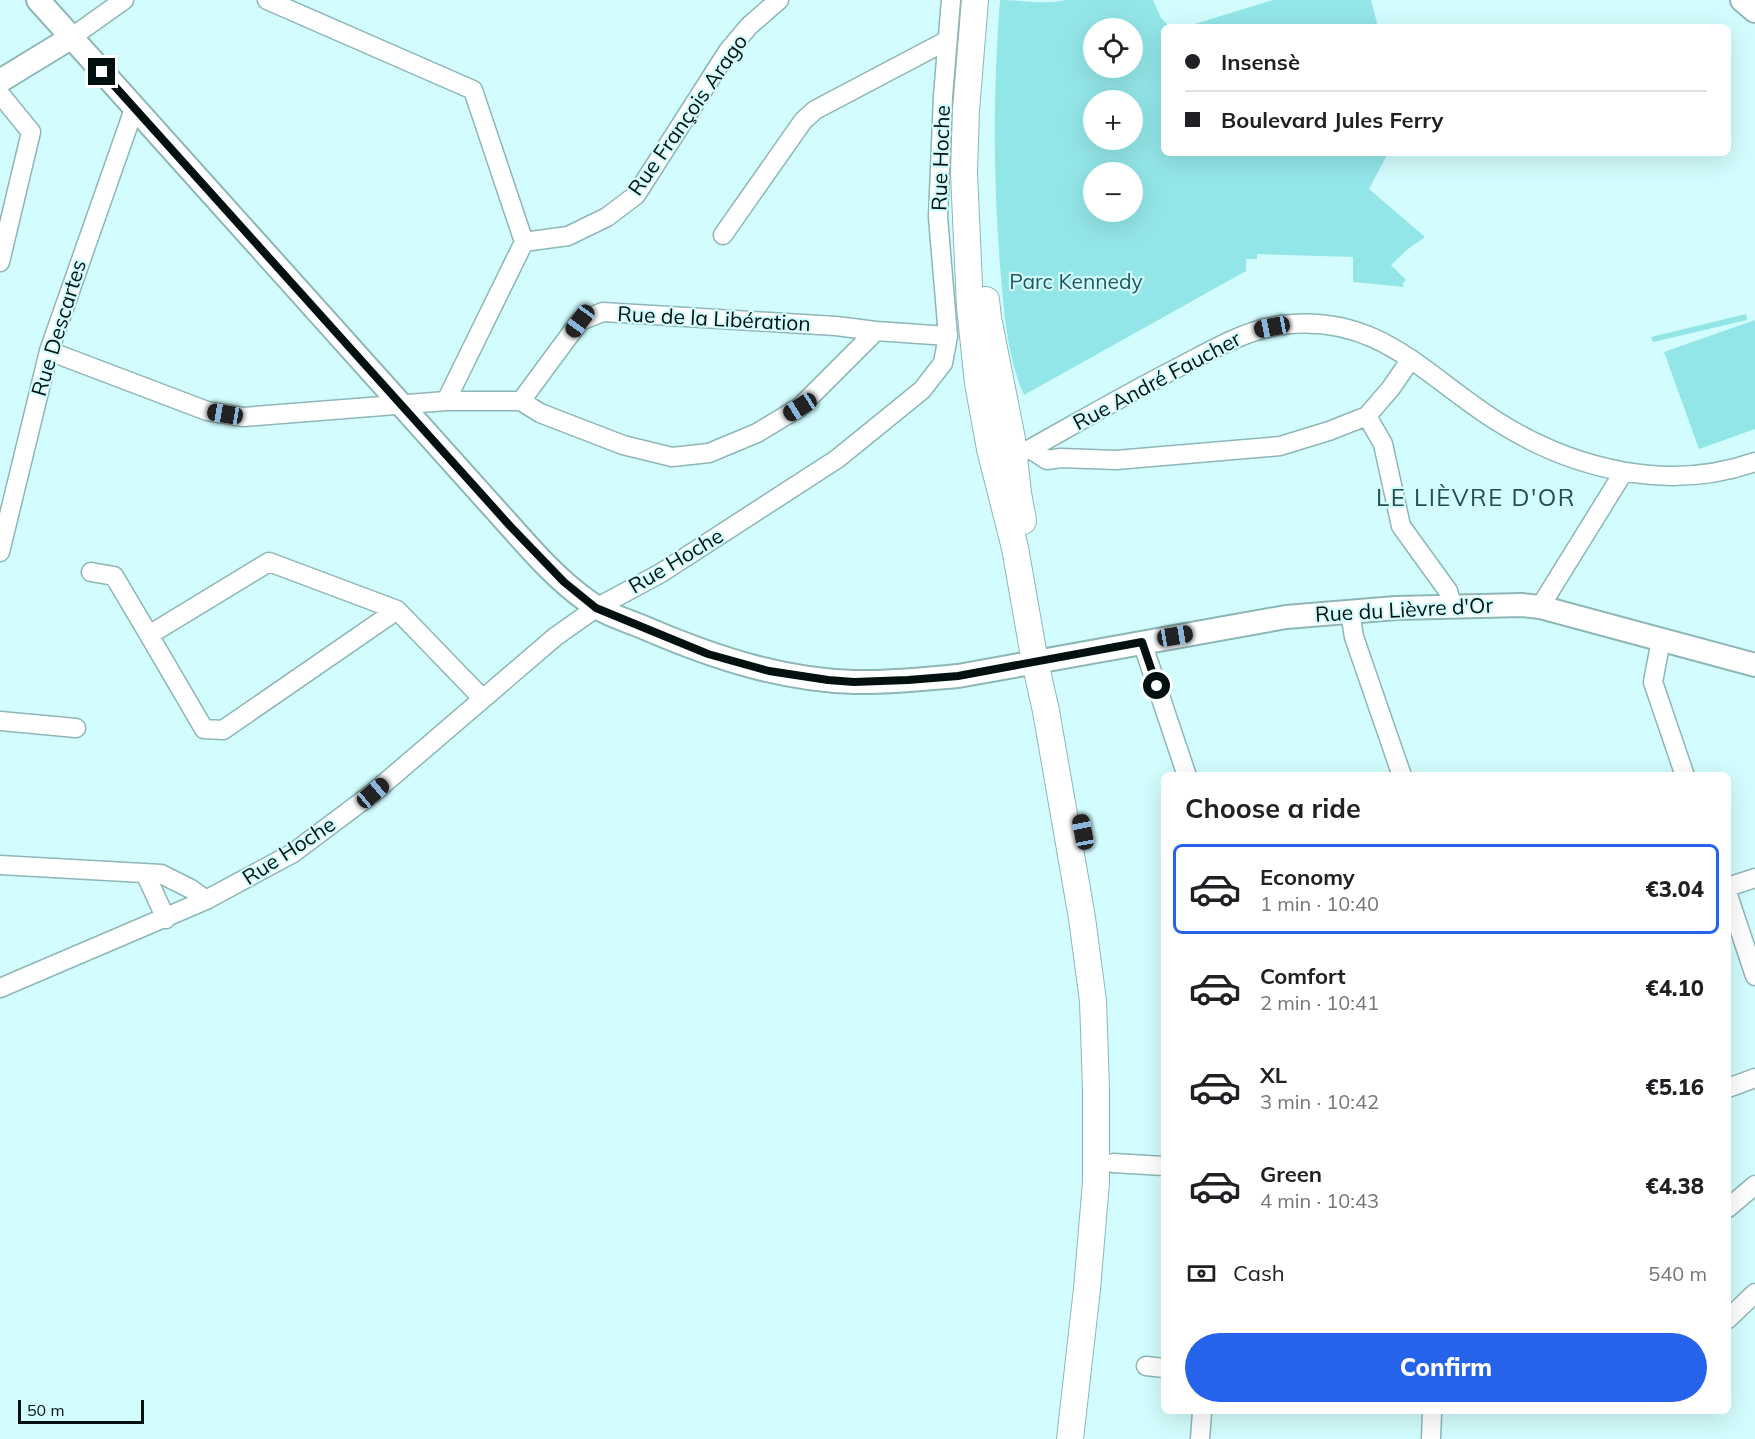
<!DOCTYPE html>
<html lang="en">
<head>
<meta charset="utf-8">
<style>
	body { margin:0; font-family:Mulish,sans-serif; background:#f2f2f2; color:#202124; height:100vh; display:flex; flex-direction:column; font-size:22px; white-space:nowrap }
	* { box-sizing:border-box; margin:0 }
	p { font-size:20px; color:#757577 }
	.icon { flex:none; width:33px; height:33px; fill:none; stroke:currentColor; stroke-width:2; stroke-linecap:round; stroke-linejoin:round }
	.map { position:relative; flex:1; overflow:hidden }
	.sheet { position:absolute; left:1161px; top:772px; width:570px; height:642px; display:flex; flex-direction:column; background:#fff; border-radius:9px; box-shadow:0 6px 24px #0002 }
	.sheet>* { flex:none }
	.guide { position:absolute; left:1161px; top:24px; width:570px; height:132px; border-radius:9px; box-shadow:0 6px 24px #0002; display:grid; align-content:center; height:132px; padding:0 24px; background:#fff }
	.controls { position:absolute; left:1083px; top:18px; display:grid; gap:12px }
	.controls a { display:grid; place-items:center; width:60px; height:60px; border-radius:50%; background:#fff; box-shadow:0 6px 24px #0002; font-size:30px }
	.scale { position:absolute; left:18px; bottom:15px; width:126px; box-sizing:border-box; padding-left:6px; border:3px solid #031010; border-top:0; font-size:16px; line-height:21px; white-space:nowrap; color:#031010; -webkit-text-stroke:4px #d2fcfd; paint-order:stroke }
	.end { position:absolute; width:27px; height:27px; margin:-14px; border:8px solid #031010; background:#fff; box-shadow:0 0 0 3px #fff }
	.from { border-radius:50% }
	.car { position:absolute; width:18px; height:36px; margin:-18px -9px; border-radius:8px; box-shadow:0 0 4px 2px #0007; background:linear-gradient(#222 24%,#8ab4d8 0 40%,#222 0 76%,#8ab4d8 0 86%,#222 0) }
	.guide b { display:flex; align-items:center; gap:21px; height:57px; font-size:22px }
	.guide b+b { border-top:2px solid #e0e0e0 }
	.guide i { width:15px; height:15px; background:#202124 }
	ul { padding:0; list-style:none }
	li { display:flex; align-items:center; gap:18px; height:90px; margin:0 12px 9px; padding:0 12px; border:3px solid transparent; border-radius:9px }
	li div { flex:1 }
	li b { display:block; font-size:22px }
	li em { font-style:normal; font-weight:800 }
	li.selected { border-color:#2563eb }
	li>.icon { width:54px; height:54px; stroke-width:1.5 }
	h2 { padding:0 24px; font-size:27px; line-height:72px }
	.pay { display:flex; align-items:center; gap:15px; height:66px; padding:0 24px; font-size:22px }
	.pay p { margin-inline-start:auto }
	.action { display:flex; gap:12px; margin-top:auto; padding:12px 24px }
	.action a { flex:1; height:69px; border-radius:36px; background:#2563eb; color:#fff; font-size:24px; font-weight:800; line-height:69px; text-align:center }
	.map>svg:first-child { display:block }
</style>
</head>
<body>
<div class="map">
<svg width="1755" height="1439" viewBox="0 0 1755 1439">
	<rect width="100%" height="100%" fill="#d2fcfd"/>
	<!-- green -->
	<path fill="#93e6e8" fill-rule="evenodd" d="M1000,0c22,0 46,5 66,0h87l8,18 9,9h-6v126h224l-19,36 56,48 -17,12 -17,16 15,15 -4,4 3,3 -52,-5v-25l-96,-3v5h-11v12l-222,124c-18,-41 -20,-86 -24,-130 -7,-88 -7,-177 0,-265zM1094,28h38v40h-38zM1132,100v40h-38v-40zM1132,172v40h-38v-40z
		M1273,0h98l7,27h-193z
		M1746,314l1,6 -94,22 -2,-5z
		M1755,320v109l-56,20 -35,-97z"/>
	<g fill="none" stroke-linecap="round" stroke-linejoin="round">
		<defs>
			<path id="minor" d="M267,0l206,90 51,152
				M72,37l52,-37
				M0,94l31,38 -31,130
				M723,235l80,-114 12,-11 131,-69
				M524,242l44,-6 39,-19 29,-22 92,-144 21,-25 30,-26
				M49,351l158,60 36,6 203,-16h75l19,12 83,32 49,12 37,-4 48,-20 43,-26 76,-76
				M446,401l78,-159
				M521,401l59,-80 23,-9 233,14 40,5 72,5
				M1367,416l16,28 18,82 47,65 5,16
				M1030,449l17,11 14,-2 55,2 164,-14 49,-15 38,-15 24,-28 20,-29
				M1003,458l27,-9c50,-28 100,-57 151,-83 33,-17 64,-36 101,-41 96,-12 141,49 213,95 76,49 173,73 260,42
				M0,552l49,-201 85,-242
				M269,562l128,48 -174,120 -19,-1 -55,-94z
				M91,572l23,4 35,59
				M1540,607l83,-134
				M397,610l85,88
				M1350,612l4,25 48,139
				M1661,640l-8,42 32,94
				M1142,642l45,134
				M0,721l76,7
				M0,865l161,9 30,15 15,11
				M145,873l21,46
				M1728,887l27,-9
				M1728,895l27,81
				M0,988l206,-88 87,-47 80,-60 182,-156 41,-29 65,-35 176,-114 85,-69 21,-27 5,-27 -10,-119 5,-121 8,-96
				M1728,1088l27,-10
				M1113,1163l51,3
				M1728,1208l27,-23
				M1728,1319l27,-26
				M1146,1366l18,2
				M1200,1439l2,-27
				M1431,1439l1,-27"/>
			<path id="tertiary" d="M38,0l473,527c23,26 47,53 75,73 19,15 44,21 66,31 64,27 131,49 202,51 35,1 69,-3 104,-6l328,-59 110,-9 126,-3 18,2 215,58
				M1742,0l13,11
				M0,81l72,-44"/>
			<path id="secondary" d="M975,0l-9,110 -2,63 6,134 8,76 12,66 25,99 20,114 11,49 36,207 11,83 3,88v93l-9,107 -17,150
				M986,300l2,18 24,121 6,54 5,28"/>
		</defs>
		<!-- minor casing -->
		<use href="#minor" stroke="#8eb6b7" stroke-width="21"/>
		<!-- tertiary casing -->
		<use href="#tertiary" stroke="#8eb6b7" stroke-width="26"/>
		<!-- secondary casing -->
		<use href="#secondary" stroke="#8eb6b7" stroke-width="28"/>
		<!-- minor -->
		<use href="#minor" stroke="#fff" stroke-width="18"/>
		<!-- tertiary -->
		<use href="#tertiary" stroke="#fff" stroke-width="22"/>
		<!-- secondary -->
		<use href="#secondary" stroke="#fff" stroke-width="26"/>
	</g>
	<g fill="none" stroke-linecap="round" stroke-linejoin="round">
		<!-- route -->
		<path stroke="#031010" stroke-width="8" d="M102,72l409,455 53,55 32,26 112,46 61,17 59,9 26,2 54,-2 50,-4 184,-34 15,44"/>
	</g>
	<g text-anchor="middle" stroke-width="4.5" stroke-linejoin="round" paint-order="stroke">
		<!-- street labels -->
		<g font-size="21" fill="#031010" stroke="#d2fcfd">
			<text transform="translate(688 115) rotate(-55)" y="7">Rue François Arago</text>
			<text transform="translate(941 158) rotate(-88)" y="7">Rue Hoche</text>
			<text transform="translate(714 319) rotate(3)" y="7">Rue de la Libération</text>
			<text transform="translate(59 328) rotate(-73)" y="7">Rue Descartes</text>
			<text transform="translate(1157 381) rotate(-28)" y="7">Rue André Faucher</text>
			<text transform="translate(676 561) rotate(-31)" y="7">Rue Hoche</text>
			<text transform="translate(1404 610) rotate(-3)" y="7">Rue du Lièvre d'Or</text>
			<text transform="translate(289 851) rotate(-33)" y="7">Rue Hoche</text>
		</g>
		<!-- park labels -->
		<g font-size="21" fill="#1e595b" stroke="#d2fcfd">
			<text x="1076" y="289">Parc Kennedy</text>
		</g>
		<!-- quarter labels -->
		<g font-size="24" letter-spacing="1.5" fill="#264c4d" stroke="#d2fcfd">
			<text x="1476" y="506">LE LIÈVRE D'OR</text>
		</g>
	</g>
</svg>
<div class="controls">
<a><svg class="icon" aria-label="locate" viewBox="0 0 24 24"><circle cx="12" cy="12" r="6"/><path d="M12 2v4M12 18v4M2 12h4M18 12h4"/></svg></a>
<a>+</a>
<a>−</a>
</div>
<div class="scale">50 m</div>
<i class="end from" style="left:1157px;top:686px"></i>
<i class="end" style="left:102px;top:72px"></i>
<i class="car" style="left:580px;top:321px;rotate:216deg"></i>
<i class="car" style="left:1272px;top:327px;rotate:259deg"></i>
<i class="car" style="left:800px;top:407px;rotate:238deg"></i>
<i class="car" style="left:225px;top:414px;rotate:279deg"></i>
<i class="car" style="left:1175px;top:636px;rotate:80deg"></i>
<i class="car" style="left:373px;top:793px;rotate:50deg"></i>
<i class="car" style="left:1083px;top:832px;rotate:349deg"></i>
<div class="guide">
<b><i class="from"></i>Insensè</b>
<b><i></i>Boulevard Jules Ferry</b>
</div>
<section class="sheet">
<h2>Choose a ride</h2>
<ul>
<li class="selected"><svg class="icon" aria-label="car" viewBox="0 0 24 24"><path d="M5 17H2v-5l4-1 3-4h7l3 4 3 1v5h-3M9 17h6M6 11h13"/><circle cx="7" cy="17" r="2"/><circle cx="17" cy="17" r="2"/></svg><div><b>Economy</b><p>1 min · 10:40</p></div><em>€3.04</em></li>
<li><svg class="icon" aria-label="car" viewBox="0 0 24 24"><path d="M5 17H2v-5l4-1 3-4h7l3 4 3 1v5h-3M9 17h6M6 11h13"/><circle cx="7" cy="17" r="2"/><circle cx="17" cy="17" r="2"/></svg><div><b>Comfort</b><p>2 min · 10:41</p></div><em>€4.10</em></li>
<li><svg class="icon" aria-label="car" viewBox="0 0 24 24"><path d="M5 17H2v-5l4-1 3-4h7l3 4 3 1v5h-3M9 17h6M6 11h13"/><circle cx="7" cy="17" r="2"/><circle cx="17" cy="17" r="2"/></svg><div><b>XL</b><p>3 min · 10:42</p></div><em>€5.16</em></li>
<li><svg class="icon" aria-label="car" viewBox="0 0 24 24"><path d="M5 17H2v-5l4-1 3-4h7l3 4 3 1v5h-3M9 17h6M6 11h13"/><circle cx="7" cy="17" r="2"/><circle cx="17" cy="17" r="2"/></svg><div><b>Green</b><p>4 min · 10:43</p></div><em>€4.38</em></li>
</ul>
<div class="pay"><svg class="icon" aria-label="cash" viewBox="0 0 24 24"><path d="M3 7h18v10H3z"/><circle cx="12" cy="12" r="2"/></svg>Cash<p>540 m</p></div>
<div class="action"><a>Confirm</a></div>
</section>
</div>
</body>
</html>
